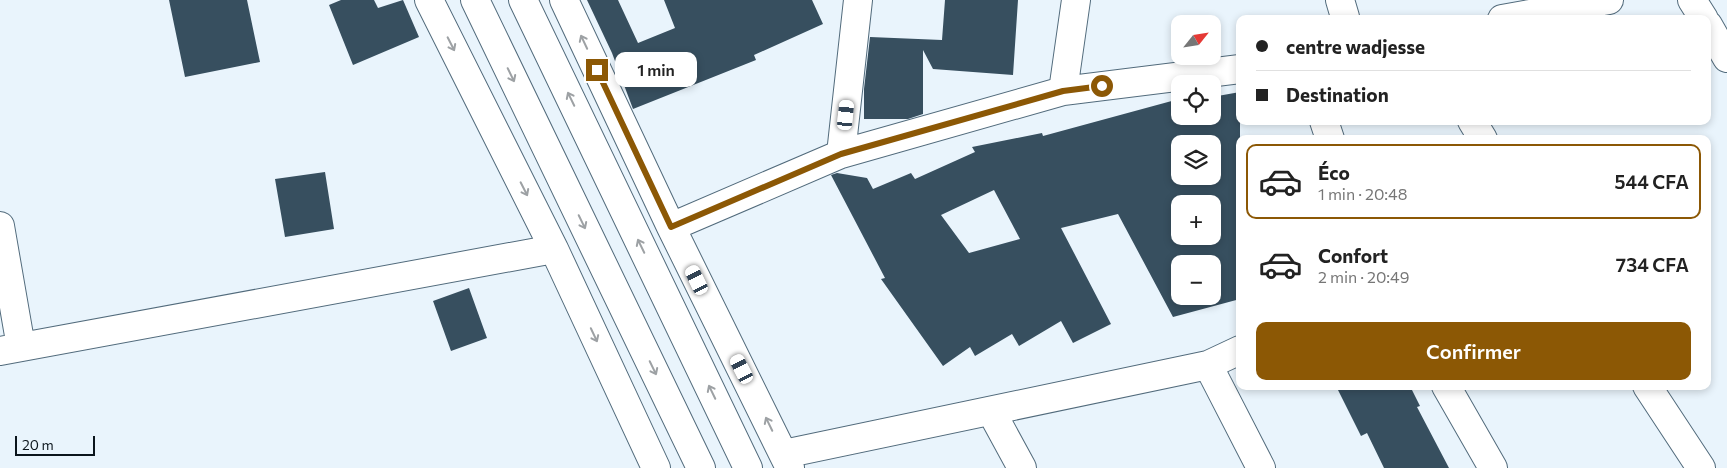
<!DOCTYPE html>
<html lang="fr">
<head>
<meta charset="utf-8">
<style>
	body { margin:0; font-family:Commissioner,sans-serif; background:#f2f2f2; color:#222; height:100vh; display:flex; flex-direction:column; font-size:19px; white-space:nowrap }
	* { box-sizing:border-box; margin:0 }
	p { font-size:16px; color:#767676 }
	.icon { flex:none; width:28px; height:28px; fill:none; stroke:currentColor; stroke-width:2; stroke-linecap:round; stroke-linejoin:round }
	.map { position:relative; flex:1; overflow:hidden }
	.details { position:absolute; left:1236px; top:135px; width:475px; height:255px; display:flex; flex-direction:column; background:#fff; border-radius:10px; box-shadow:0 2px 8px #0003 }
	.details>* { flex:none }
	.guide { position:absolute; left:1236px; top:15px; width:475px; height:110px; border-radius:10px; box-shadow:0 2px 8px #0003; display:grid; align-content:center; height:110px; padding:0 20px; background:#fff }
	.needle { width:32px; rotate:60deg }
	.fabs { position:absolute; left:1171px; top:15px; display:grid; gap:10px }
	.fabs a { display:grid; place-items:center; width:50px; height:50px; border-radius:10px; background:#fff; box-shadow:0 2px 8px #0003; font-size:25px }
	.scale { position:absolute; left:15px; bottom:12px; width:80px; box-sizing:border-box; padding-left:5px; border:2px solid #0b151c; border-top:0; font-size:14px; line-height:18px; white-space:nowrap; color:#0b151c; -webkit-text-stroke:4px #e9f4fc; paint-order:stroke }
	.end { position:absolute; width:22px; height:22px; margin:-11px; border:6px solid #8c5805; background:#fff; box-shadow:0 0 0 2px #fff }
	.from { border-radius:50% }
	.bubble { position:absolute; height:35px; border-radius:10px; background:#fff; box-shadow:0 2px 8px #0003; font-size:16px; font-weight:600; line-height:35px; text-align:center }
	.car { position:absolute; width:15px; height:30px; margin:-15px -8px; border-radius:6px; box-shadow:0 0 4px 1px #0007; background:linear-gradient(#fff 24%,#345 0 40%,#fff 0 76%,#345 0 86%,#fff 0) }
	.guide b { display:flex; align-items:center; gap:18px; height:48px; font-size:19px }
	.guide b+b { border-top:1px solid #e0e0e0 }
	.guide i { width:12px; height:12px; background:#222 }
	ul { padding:9px 0 0; list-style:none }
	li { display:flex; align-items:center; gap:15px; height:75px; margin:0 10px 8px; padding:0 10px; border:2px solid transparent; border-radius:10px }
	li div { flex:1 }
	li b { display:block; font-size:19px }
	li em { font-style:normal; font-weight:600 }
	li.active { border-color:#8c5805 }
	li>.icon { width:45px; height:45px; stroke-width:1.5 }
	.primary-button { display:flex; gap:10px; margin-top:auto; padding:10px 20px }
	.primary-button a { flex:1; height:58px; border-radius:10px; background:#8c5805; color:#fff; font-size:20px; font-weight:600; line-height:58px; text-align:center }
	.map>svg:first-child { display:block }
</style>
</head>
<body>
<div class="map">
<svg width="1727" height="468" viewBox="0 0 1727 468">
	<rect width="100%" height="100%" fill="#e9f4fc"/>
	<!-- building -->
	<path fill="#374f5f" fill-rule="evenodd" d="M169,0h78l13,62 -75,15z
		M341,0h33l4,8 25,-8 16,37 -66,28 -24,-60z
		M587,0h31l20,43 37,-15 -11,-28h148l11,24 -69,31 2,5 -123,49 -21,-56z
		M945,0h73l-5,75 -80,-6 -10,-19v64l-15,5h-44v-30l6,-52 72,3z
		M1240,92v207l-67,18 -55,-103 -57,14 50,96 -38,19 -12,-22 -42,25 -7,-12 -37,22 -5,-9 -27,19 -62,-87 4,-1 -54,-103 6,-2 30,5 6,11 38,-16 4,6 60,-27 -3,-5 70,-14 1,3 136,-37 1,17h32v-19zM1180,144h32v32h-32zM994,190l26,49 -51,14 -28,-38zM1180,204h32v32h-32zM1180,264h32v32h-32z
		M325,172l9,57 -49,8 -10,-58z
		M469,288l18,50 -36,13 -18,-50z
		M1336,386h74l10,20 -3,1 32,61h-65l-17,-35 -6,3z"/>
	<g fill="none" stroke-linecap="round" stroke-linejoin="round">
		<defs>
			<path id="minor" d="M429,0l125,249 102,219
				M564,0l107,227 119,241
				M1340,0l5,17
				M1692,0l12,19
				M1502,19l107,-19
				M1708,25l19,33
				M1063,91l13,-91
				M1324,121l6,18
				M1472,121l11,18
				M841,154l17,-154
				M0,226l21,121
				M671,227l170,-73 222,-63 177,-22
				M0,351l554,-102
				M1208,365l53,103
				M1446,386l47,82
				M1647,386l54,82
				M991,411l31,57
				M784,454l424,-89 32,-15"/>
			<path id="highway" d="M475,0l226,468
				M523,0l225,468"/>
		</defs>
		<!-- minor casing -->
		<use href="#minor" stroke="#526b7c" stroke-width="30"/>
		<!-- highway casing -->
		<use href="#highway" stroke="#526b7c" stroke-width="30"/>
		<!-- minor -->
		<use href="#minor" stroke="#fff" stroke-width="28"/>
		<!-- highway -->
		<use href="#highway" stroke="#fff" stroke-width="28"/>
	</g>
	<!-- one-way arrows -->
	<defs><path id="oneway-shaft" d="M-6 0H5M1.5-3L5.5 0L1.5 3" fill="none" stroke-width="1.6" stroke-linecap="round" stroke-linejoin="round" transform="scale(1.25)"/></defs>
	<g stroke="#9da1a4">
		<use href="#oneway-shaft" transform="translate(584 42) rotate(-115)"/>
		<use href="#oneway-shaft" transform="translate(451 44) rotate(63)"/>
		<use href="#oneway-shaft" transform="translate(511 75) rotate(64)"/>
		<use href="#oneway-shaft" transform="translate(571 99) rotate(-116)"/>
		<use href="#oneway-shaft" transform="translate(524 189) rotate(63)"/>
		<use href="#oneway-shaft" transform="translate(582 222) rotate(64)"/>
		<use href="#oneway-shaft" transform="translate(641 246) rotate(-116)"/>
		<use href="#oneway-shaft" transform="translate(594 335) rotate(65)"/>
		<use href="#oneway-shaft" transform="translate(653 368) rotate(64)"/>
		<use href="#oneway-shaft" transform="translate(712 392) rotate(-116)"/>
		<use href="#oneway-shaft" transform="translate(769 424) rotate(-116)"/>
	</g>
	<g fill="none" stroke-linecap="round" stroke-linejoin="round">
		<!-- route -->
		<path stroke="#8c5805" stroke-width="6" d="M597,70l74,157 170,-73 222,-63 39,-5"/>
	</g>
</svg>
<div class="fabs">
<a><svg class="needle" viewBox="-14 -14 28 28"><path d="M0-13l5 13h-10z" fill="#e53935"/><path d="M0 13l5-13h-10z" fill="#767676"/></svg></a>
<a><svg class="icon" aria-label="locate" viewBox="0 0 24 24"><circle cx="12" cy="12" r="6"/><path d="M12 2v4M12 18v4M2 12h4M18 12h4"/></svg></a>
<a><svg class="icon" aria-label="layers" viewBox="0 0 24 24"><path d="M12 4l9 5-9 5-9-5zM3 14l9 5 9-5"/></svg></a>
<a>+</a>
<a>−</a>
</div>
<div class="scale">20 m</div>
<i class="end from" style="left:1102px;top:86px"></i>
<i class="end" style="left:597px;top:70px"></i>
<div class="bubble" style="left:615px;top:52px;width:82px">1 min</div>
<i class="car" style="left:846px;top:115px;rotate:6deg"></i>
<i class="car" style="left:697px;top:280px;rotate:334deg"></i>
<i class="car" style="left:742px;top:369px;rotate:333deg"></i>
<div class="guide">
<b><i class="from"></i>centre wadjesse</b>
<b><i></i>Destination</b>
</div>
<section class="details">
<ul>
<li class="active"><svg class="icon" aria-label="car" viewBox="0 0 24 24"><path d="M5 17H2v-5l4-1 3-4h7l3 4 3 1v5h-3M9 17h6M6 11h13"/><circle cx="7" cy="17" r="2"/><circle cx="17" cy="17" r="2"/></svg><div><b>Éco</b><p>1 min · 20:48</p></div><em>544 CFA</em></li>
<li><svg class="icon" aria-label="car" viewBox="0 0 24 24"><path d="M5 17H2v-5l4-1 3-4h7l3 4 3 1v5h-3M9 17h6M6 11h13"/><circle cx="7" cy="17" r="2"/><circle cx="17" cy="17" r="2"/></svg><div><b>Confort</b><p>2 min · 20:49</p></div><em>734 CFA</em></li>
</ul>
<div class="primary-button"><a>Confirmer</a></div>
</section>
</div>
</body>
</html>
